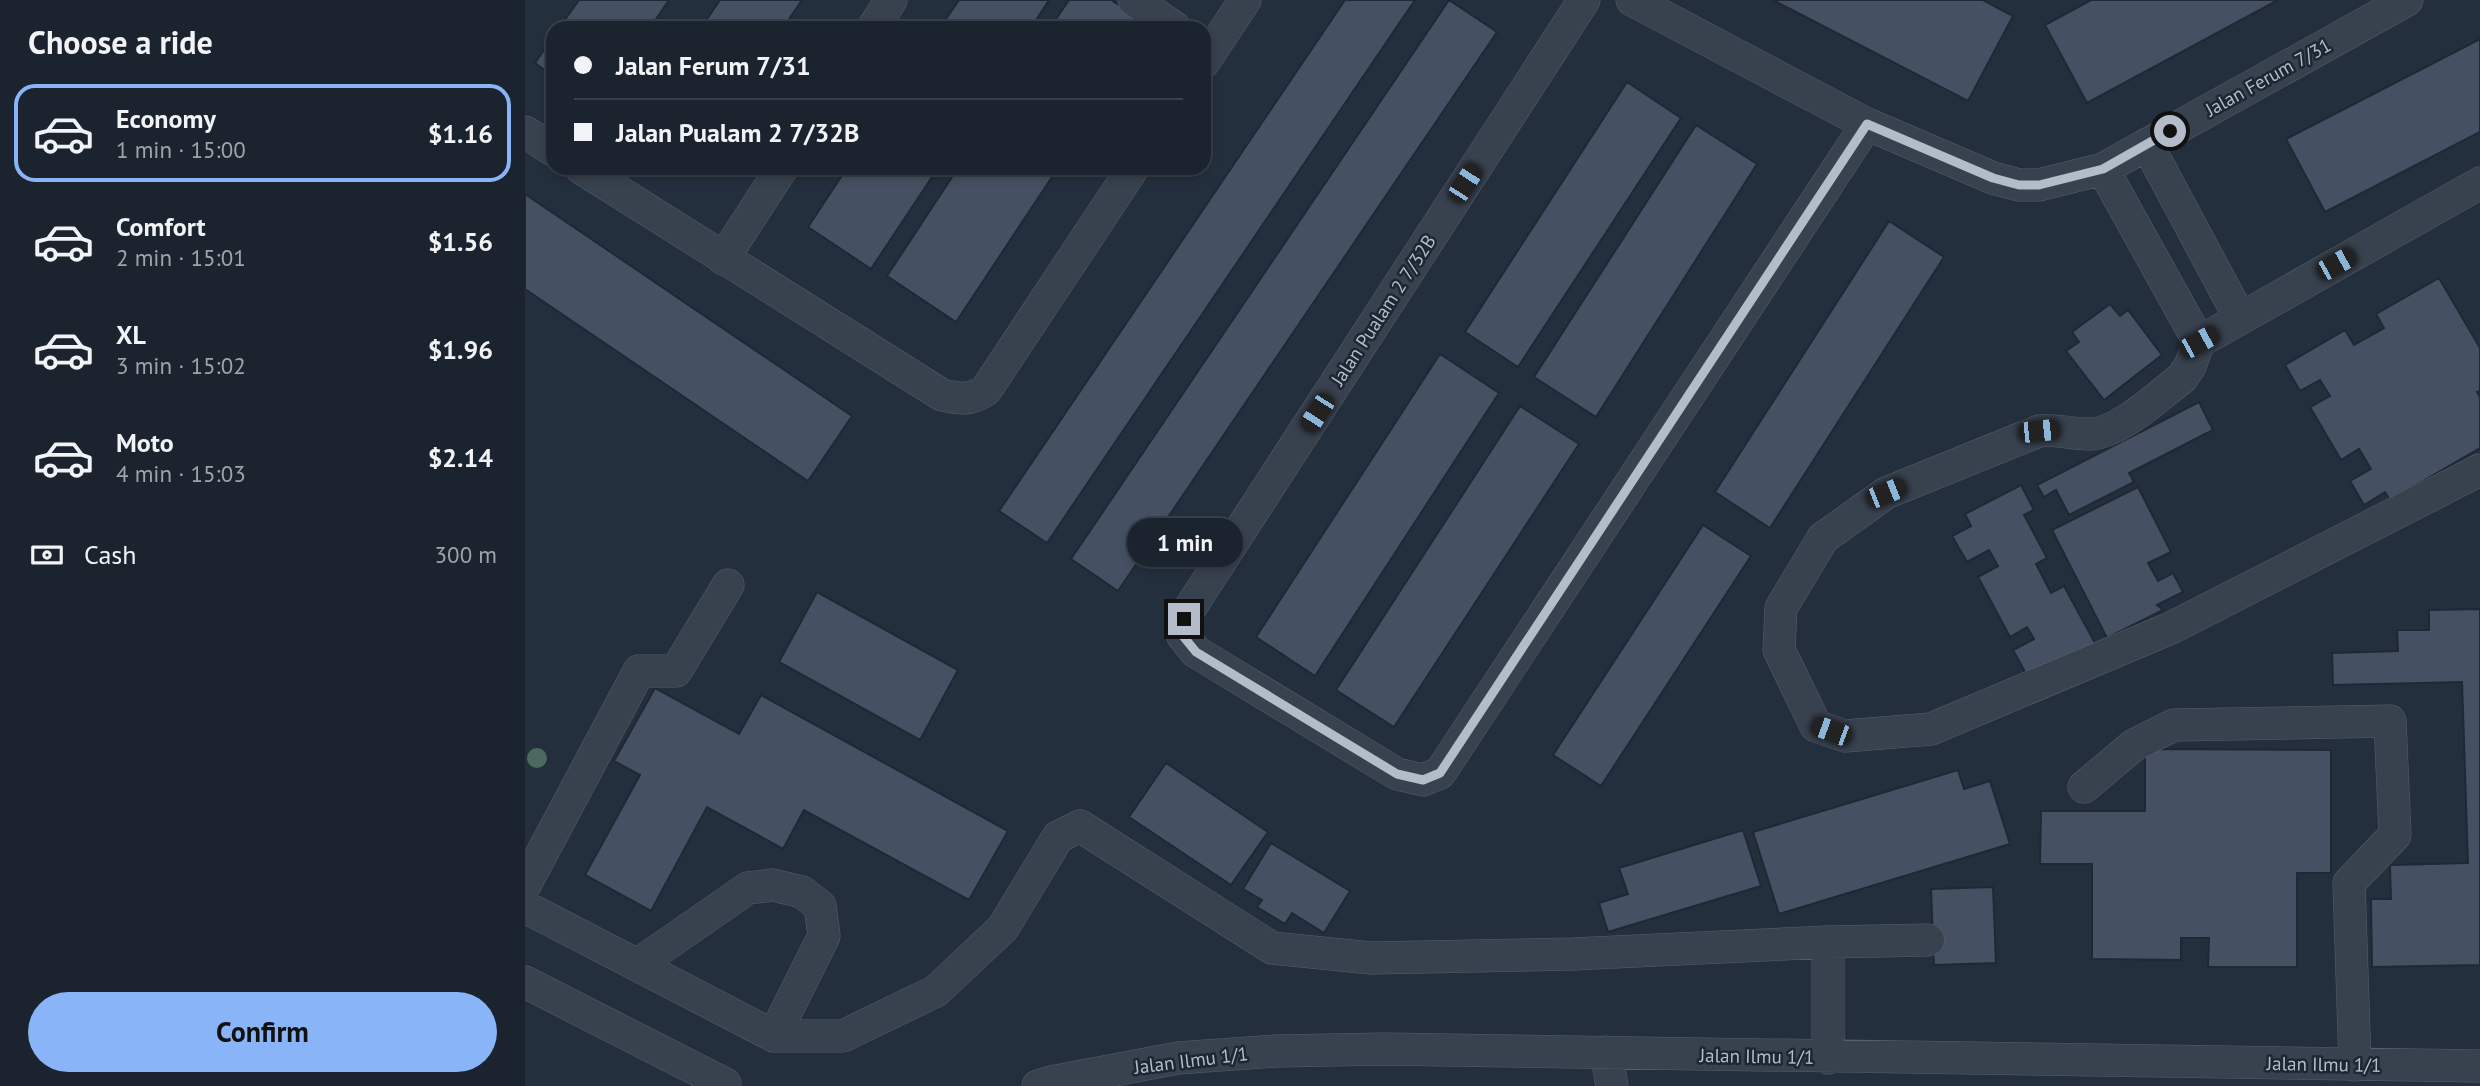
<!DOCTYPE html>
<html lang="en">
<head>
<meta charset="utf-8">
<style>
	body { margin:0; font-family:"PT Sans",sans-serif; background:#242b36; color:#f1f3f6; height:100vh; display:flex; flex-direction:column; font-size:26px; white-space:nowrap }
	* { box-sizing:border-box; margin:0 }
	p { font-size:23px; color:#a0a4aa }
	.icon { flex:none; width:38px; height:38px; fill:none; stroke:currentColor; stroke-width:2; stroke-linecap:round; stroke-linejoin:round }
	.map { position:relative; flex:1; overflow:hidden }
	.sheet { display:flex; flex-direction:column; background:#1b232e; width:525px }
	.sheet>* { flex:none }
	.top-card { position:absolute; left:21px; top:21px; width:665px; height:154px; border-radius:21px; box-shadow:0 4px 10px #0003,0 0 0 2px #39404a; display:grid; align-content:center; height:154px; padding:0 28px; background:#1b232e }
	.end { position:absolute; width:32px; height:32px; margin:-16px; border:9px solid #b4bcc9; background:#111; box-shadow:0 0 0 4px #111 }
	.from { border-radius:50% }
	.bubble { position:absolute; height:49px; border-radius:24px; background:#1b232e; box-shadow:0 4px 10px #0003,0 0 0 2px #39404a; font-size:23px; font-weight:700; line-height:49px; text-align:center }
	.car { position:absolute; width:21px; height:42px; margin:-21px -10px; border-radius:9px; box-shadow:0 0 5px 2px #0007; background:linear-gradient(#222 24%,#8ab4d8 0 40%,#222 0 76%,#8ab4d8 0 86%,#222 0) }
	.top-card b { display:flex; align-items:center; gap:24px; height:66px; font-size:26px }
	.top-card b+b { border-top:2px solid #39404a }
	.top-card i { width:18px; height:18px; background:#f1f3f6 }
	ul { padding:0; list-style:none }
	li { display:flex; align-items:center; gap:21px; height:98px; margin:0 14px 10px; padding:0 14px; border:4px solid transparent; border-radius:21px }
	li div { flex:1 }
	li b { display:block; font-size:26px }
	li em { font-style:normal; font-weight:700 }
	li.selected { border-color:#8ab4f8 }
	li>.icon { width:63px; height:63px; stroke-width:1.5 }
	h2 { padding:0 28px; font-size:32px; line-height:84px }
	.pay { display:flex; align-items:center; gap:18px; height:77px; padding:0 28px; font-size:26px }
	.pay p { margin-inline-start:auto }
	.primary-button { display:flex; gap:14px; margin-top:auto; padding:14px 28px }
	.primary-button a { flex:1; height:80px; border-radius:42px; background:#8ab4f8; color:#111; font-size:28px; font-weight:700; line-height:80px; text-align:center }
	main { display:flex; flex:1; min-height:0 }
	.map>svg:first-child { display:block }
</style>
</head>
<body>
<main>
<section class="sheet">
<h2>Choose a ride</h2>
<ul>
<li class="selected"><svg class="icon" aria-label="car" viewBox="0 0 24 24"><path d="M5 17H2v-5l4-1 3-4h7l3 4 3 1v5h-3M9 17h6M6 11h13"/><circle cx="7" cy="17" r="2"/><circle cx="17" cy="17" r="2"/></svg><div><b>Economy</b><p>1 min · 15:00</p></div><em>$1.16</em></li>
<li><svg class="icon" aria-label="car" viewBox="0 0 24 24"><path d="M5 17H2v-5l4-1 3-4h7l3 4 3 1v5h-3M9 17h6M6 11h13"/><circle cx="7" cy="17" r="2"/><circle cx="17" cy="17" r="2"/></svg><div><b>Comfort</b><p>2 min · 15:01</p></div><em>$1.56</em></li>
<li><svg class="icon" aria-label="car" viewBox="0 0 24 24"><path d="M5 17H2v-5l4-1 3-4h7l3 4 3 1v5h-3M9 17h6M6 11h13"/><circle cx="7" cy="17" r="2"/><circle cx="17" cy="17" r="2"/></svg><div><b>XL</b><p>3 min · 15:02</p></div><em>$1.96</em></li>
<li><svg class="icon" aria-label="car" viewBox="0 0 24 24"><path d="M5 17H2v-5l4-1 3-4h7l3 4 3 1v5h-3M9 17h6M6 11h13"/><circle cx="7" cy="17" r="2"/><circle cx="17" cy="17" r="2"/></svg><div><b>Moto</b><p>4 min · 15:03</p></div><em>$2.14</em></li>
</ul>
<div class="pay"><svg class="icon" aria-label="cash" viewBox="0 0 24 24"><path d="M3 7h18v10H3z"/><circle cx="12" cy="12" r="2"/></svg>Cash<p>300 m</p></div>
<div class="primary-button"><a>Confirm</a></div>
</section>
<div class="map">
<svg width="1955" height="1086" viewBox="0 0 1955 1086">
	<rect width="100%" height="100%" fill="#242f3e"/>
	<!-- building -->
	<path fill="#455162" stroke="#1f2835" stroke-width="2" d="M54,0h90l-19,28h-91z
		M195,0h82l-19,28h-82z
		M434,0h90l-18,28h-91z
		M544,0h42l40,26 -101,2z
		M820,0h70l-368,543 -48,-32z
		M924,0l48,32 -379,559 -47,-32z
		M1248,0h210l30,16 -45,85z
		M1566,0h187l-191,103 -42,-78z
		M28,37v39l-18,-13z
		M1955,39v93l-155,80 -39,-73z
		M1102,82l54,36 -163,249 -53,-35z
		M1171,125l61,39 -161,253 -62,-40z
		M150,168h15l-5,7z
		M322,168h91l-67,101 -63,-42z
		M433,168h100l-102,154 -69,-46z
		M0,194l327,222 -44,65 -283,-192z
		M1364,221l55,36 -174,271 -55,-36z
		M1914,278l41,70v43l-3,1 3,5v51l-90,52 -5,-8 -21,13 -14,-24 21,-12 -12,-20 -18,11 -31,-53 20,-11 -10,-16 -20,11 -15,-26 60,-35 9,15 30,-17 -8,-14z
		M1585,304l10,12 8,-6 34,45 -58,45 -38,-49 13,-9 -7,-10z
		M915,354l59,39 -184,283 -59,-39z
		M1674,402l14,28 -84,43 5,9 -65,33 -13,-25 -12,7 -7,-12z
		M995,406l59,38 -185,283 -58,-37z
		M1496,485l13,25 -10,5 23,43 -11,6 15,29 13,-7 32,59 -66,36 -17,-31 21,-11 -7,-12 -17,10 -32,-60 20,-11 -9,-16 -22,12 -15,-26 19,-10 -6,-12z
		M1613,487l33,65 -23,11 10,18 15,-8 10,19 -26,13 6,5 -56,28 -55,-108z
		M1178,525l48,31 -150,230 -48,-31z
		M292,592l141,78 -38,70 -141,-78z
		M1955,609v356l-108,2 -1,-68h20l-1,-34 78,-2 -6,-181 -129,3 -1,-32 66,-2 -1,-21h32v-20z
		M130,688l84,46 22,-39 247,136 -39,69 -165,-90 -21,39 -76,-42 -56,104 -66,-36 55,-100 -26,-14z
		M1620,749l186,1v123h-34v94h-89l1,-29h-28v22l-89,-1v-95h-52l1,-53h104z
		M641,763l102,69 -37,53 -102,-68z
		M1433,770l6,19 26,-8 20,63 -231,70 -26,-82z
		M1218,830l18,56 -153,46 -9,-29 29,-9 -9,-26z
		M746,843l79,48 -26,42 -32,-20 -7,11 -28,-17 5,-7 -19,-11z
		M1468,887l3,76 -62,2 -3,-76z"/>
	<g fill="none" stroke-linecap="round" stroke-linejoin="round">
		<defs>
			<path id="minor" d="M609,0l41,28
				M1059,0l-401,619v17l13,16 201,122 26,6 17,-7 427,-649
				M1107,0l235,124 126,54 26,7h20l64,-16 304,-169
				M348,28l18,-28
				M679,62l41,-62
				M0,132l28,18
				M1622,144l93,174
				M56,168l361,227c18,4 28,6 44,-5l147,-222
				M1578,169l96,173
				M1955,183l-281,159 -9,24 -8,12c-24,18 -64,57 -94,56 -18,0 -30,-5 -49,-3l-153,62 -63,45 -42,70 -2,42 37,76 29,10 86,-7 240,-101 309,-158
				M198,259l59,-91
				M1559,787l50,-42 40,-20 216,-4 5,114 -46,48 6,182
				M0,885l114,-214h37l52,-86
				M0,907l249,129h69l93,-45 67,-63 55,-91 22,-11 192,122 99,10 202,-4 255,-12 100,-2
				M1303,942v116
				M112,965l111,-77 25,-3 29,7 18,14 4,30 -50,100
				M0,982l200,102
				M1081,1052l6,34
				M513,1086l13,-4 127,-24 98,-7 108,-2 1096,17"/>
		</defs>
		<!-- minor casing -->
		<use href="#minor" stroke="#565f6c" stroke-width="33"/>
		<!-- minor -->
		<use href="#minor" stroke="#38414e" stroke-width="32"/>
	</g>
	<!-- trees -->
	<circle fill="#4b6a5d" cx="12" cy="758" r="10"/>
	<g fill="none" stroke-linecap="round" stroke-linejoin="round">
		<!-- route -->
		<path stroke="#b4bcc9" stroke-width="9" d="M659,619l-1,17 13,16 201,122 26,6 17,-7 427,-649 126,54 26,7h20l64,-16 67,-38"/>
	</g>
	<g text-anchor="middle" stroke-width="5" stroke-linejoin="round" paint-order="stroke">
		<!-- street labels -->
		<g font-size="19" fill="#b4bcc9" stroke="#1d2633">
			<text transform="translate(1743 77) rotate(-29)" y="7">Jalan Ferum 7/31</text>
			<text transform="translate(858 310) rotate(-57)" y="7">Jalan Pualam 2 7/32B</text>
			<text transform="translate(1232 1056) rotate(1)" y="7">Jalan Ilmu 1/1</text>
			<text transform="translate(666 1060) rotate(-7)" y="7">Jalan Ilmu 1/1</text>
			<text transform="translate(1799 1064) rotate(1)" y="7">Jalan Ilmu 1/1</text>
		</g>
	</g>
</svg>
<i class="end from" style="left:1645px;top:131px"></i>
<i class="end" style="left:659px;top:619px"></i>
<div class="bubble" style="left:602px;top:518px;width:116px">1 min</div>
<i class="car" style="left:940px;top:183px;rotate:33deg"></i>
<i class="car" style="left:1811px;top:264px;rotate:61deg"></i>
<i class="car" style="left:1674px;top:342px;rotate:61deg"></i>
<i class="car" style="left:792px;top:413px;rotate:213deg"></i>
<i class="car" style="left:1514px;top:431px;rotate:84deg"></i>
<i class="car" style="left:1361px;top:493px;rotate:68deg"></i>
<i class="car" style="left:1306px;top:731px;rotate:290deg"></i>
<div class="top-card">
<b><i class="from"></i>Jalan Ferum 7/31</b>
<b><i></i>Jalan Pualam 2 7/32B</b>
</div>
</div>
</main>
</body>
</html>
